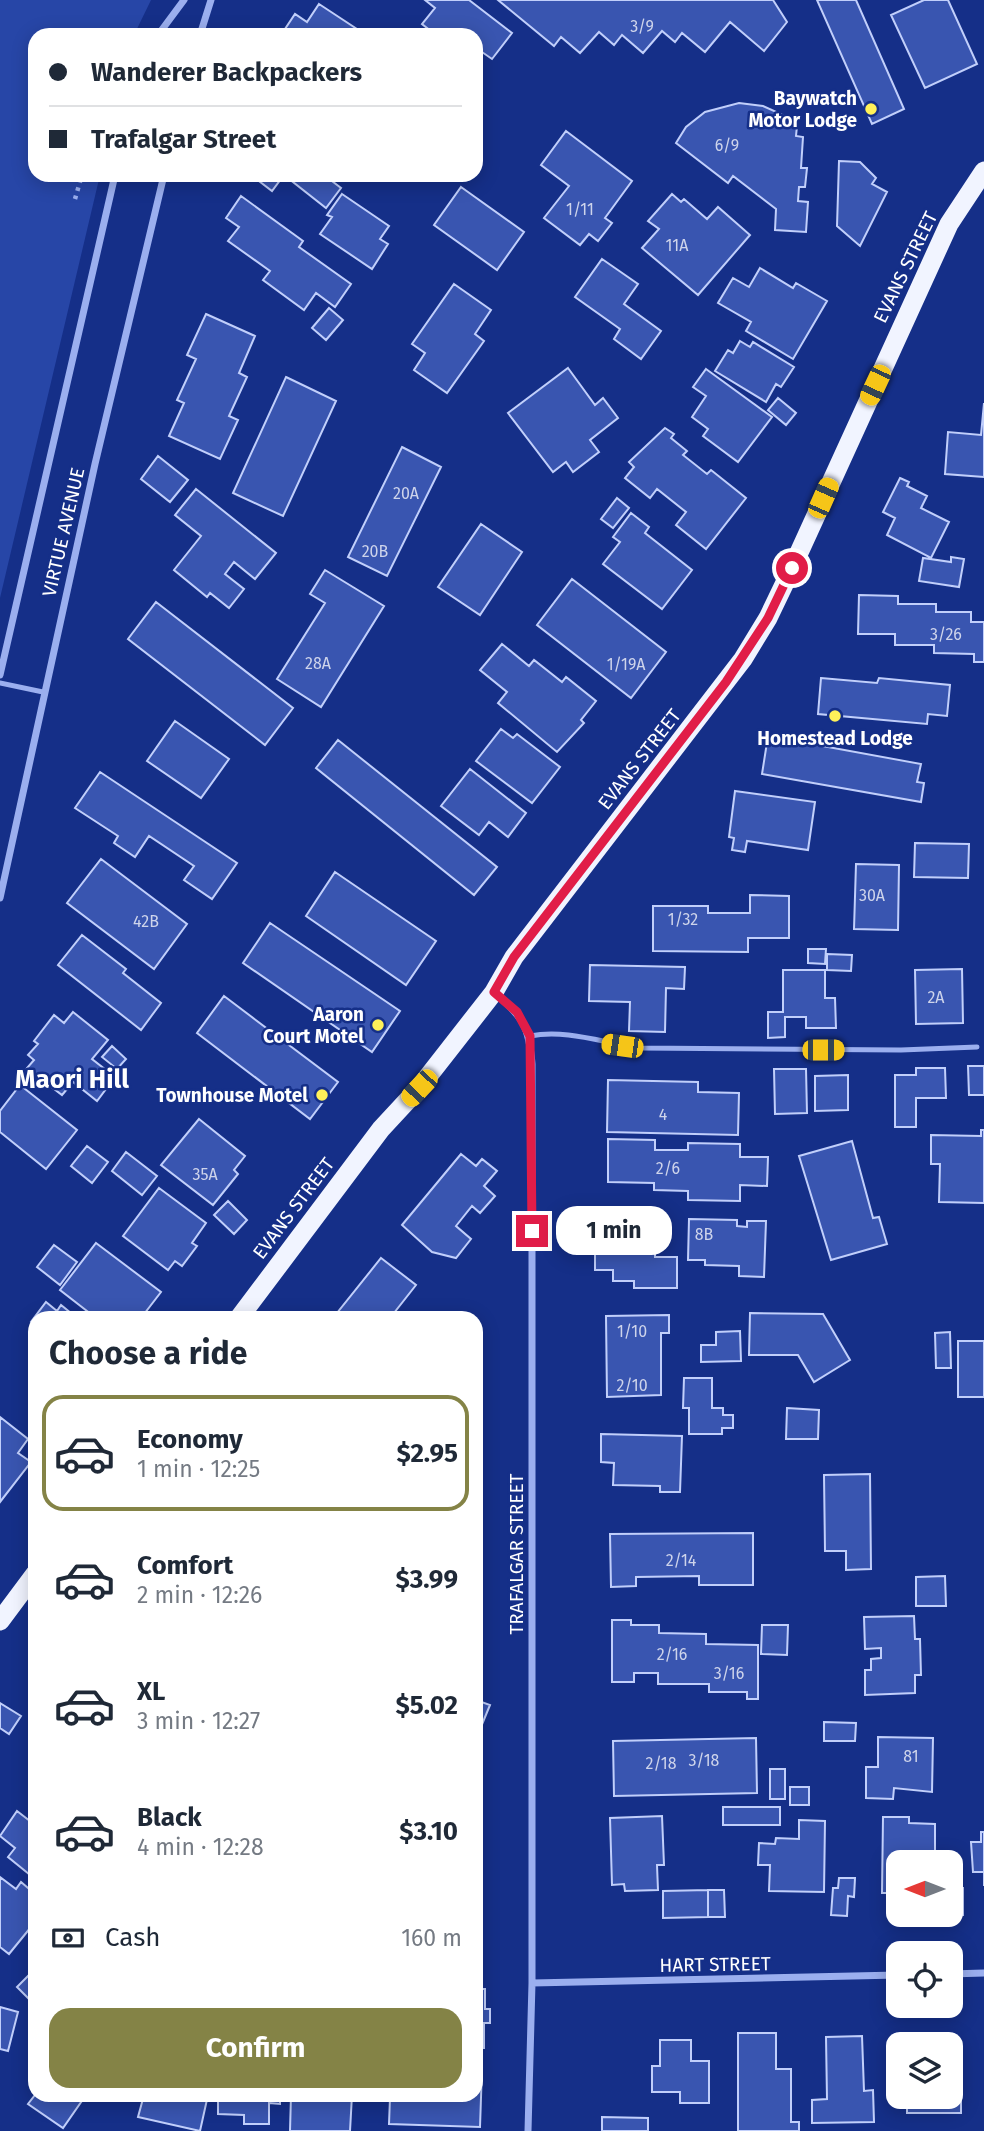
<!DOCTYPE html>
<html lang="en">
<head>
<meta charset="utf-8">
<style>
	body { margin:0; font-family:"Fira Sans",sans-serif; background:#f2f2f3; color:#1f2937; height:100vh; display:flex; flex-direction:column; font-size:26px; white-space:nowrap }
	* { box-sizing:border-box; margin:0 }
	p { font-size:23px; color:#747a83 }
	.icon { flex:none; width:38px; height:38px; fill:none; stroke:currentColor; stroke-width:2; stroke-linecap:round; stroke-linejoin:round }
	.map { position:relative; flex:1; overflow:hidden }
	.side { position:absolute; left:28px; top:1311px; width:455px; height:791px; display:flex; flex-direction:column; background:#fff; border-radius:21px; box-shadow:0 4px 18px #0003 }
	.side>* { flex:none }
	.guide { position:absolute; left:28px; top:28px; width:455px; height:154px; border-radius:21px; box-shadow:0 4px 18px #0003; display:grid; align-content:center; height:154px; padding:0 21px; background:#fff }
	.needle { width:46px; rotate:270deg }
	.fabs { position:absolute; left:886px; top:1850px; display:grid; gap:14px }
	.fabs a { display:grid; place-items:center; width:77px; height:77px; border-radius:14px; background:#fff; box-shadow:0 4px 18px #0003; font-size:35px }
	.end { position:absolute; width:32px; height:32px; margin:-16px; border:9px solid #e11d48; background:#fff; box-shadow:0 0 0 4px #fff }
	.from { border-radius:50% }
	.bubble { position:absolute; height:49px; border-radius:21px; background:#fff; box-shadow:0 4px 18px #0003; font-size:23px; font-weight:700; line-height:49px; text-align:center }
	.car { position:absolute; width:21px; height:42px; margin:-21px -10px; border-radius:9px; box-shadow:0 0 5px 2px #0007; background:linear-gradient(#f5c518 24%,#345 0 40%,#f5c518 0 76%,#345 0 86%,#f5c518 0) }
	.guide b { display:flex; align-items:center; gap:24px; height:66px; font-size:26px }
	.guide b+b { border-top:2px solid #e0e1e3 }
	.guide i { width:18px; height:18px; background:#1f2937 }
	ul { padding:0; list-style:none }
	li { display:flex; align-items:center; gap:21px; height:116px; margin:0 14px 10px; padding:0 7px; border:4px solid transparent; border-radius:21px }
	li div { flex:1 }
	li b { display:block; font-size:26px }
	li em { font-style:normal; font-weight:700 }
	li.current { border-color:#848346 }
	li>.icon { width:63px; height:63px; stroke-width:1.5 }
	h2 { padding:0 21px; font-size:32px; line-height:84px }
	.pay { display:flex; align-items:center; gap:18px; height:77px; padding:0 21px; font-size:26px }
	.pay p { margin-inline-start:auto }
	.primary-button { display:flex; gap:14px; margin-top:auto; padding:14px 21px }
	.primary-button a { flex:1; height:80px; border-radius:21px; background:#848346; color:#fff; font-size:28px; font-weight:700; line-height:80px; text-align:center }
	.map>svg:first-child { display:block }
</style>
</head>
<body>
<div class="map">
<svg width="984" height="2131" viewBox="0 0 984 2131">
	<rect width="100%" height="100%" fill="#152f88"/>
	<!-- green -->
	<path fill="#2746a7" d="M0,0h151l-17,35h-99v140h65l-100,423z"/>
	<!-- building -->
	<path fill="#3955b0" stroke="#c1cffb" stroke-width="2" d="M425,0h44l43,33 -20,26 -10,-7 -6,8v-25h-40l-14,-11 13,-16z
		M498,0h275l14,22 -23,29 -34,-29 -25,30 -23,-19 -7,9 -13,-11 -19,22 -21,-18 -8,10 -15,-13 -19,21 -19,-16 -7,9z
		M817,0h39l48,109 -32,15z
		M924,0h24l29,64 -52,24 -34,-73z
		M319,4l47,31h-79l-4,-3 12,-18 12,8z
		M739,103l24,3 18,8 16,12 -1,10 7,1 -2,31h6l-2,19h-6l-1,14 10,1 -2,30 -31,-2 1,-21 -43,-33 -5,7 -52,-40 10,-16 19,-15z
		M566,131l66,50 -27,37 7,5 -14,18 -9,-7 -9,11 -36,-27 25,-32 -28,-21z
		M839,161l21,1 16,16 -4,6 15,8 -27,54 -23,-20z
		M251,175h73l17,13 -15,20 -42,-33 -12,16z
		M461,187l63,45 -27,38 -63,-45z
		M342,194l47,32 -9,13 8,5 -16,25 -52,-35 12,-17 -5,-2z
		M672,194l9,8 3,-3 23,20 11,-12 32,28 -52,60 -56,-47 17,-19 -11,-8z
		M241,196l62,45 -4,6 52,37 -16,23 -19,-14 -12,17 -41,-30 7,-9 -42,-30 11,-14 -13,-9z
		M602,259l36,25 -14,20 37,27 -20,28 -27,-20 6,-10 -45,-32z
		M760,268l33,20 3,-5 31,18 -34,58 -47,-28 5,-9 -33,-19 15,-25 16,9z
		M454,284l37,26 -16,24 9,7 -37,52 -33,-23 11,-17 -13,-9z
		M329,308l14,12 -17,20 -14,-12z
		M206,314l49,22 -16,37 8,4 -18,39 9,4 -18,39 -51,-23 15,-33 -7,-3 19,-41 -9,-4z
		M740,341l10,6 3,-5 41,25 -13,20 -5,-3 -10,18 -51,-31 13,-21 5,3z
		M568,368l27,37 8,-7 15,20 -28,22 9,12 -26,20 -7,-10 -13,10 -45,-59z
		M706,369l66,48 -34,45 -35,-26 5,-7 -16,-12 14,-21 -13,-9z
		M286,377l50,24 -53,115 -50,-23z
		M778,398l18,15 -10,12 -18,-15z
		M984,403v74l-39,-3 3,-42 33,3z
		M665,428l9,6 -3,4 16,13 -4,4 24,19 4,-4 35,28 -40,51 -30,-24 10,-13 -29,-23 -7,9 -25,-20 9,-11 -5,-5z
		M402,447l39,20 -54,109 -39,-19z
		M158,456l30,24 -18,22 -29,-23z
		M900,478l9,4 -2,4 20,10 -6,12 28,14 -18,36 -44,-23 8,-17 -12,-6z
		M196,489l80,64 -21,26 -21,-17 -9,12 19,15 -15,19 -19,-15 -3,4 -33,-27 27,-34 -26,-21z
		M617,498l12,10 -16,20 -12,-9z
		M631,513l18,14 -4,6 47,37 -30,39 -59,-45 17,-22 -7,-5z
		M481,524l41,28 -42,63 -42,-28z
		M951,557l13,2 -5,28 -40,-6 4,-23 28,4z
		M325,570l59,36 -63,101 -44,-28 48,-76 -15,-9z
		M572,579l94,73 -35,46 -94,-73z
		M859,595l39,1v8h38v8h35v10h13v40h-10v-8l-40,-1v-8h-39v-11h-37z
		M156,602l137,106 -28,37 -137,-106z
		M502,644l27,22 5,-6 28,22 4,-5 30,24 -15,19 3,3 -27,29 -59,-49 9,-11 -27,-22z
		M821,678l56,5 2,-5 71,7 -3,31 -19,-2 -1,10 -109,-10z
		M175,721l54,38 -28,39 -54,-37z
		M501,729l12,9 4,-4 43,33 -28,36 -56,-42z
		M768,736l153,28 -4,18 7,1 -3,19 -159,-28z
		M338,740l159,127 -23,28 -158,-127z
		M470,769l56,44 -18,24 -19,-15 -10,13 -38,-29z
		M100,772l137,91 -25,36 -28,-19 10,-14 -45,-30 -14,21 -21,-14 4,-7 -43,-28z
		M735,791l80,11 -7,48 -61,-9 -2,11 -13,-2 2,-12 -5,-1z
		M915,843l54,1 -1,34 -54,-1z
		M101,859l86,65 -33,45 -87,-66z
		M856,864l43,1 -1,65 -44,-1z
		M335,872l101,69 -30,44 -100,-69z
		M750,895l39,1v42h-41v14l-95,-1v-45h55v7h42z
		M270,923l130,88 -28,41 -129,-89z
		M82,935l44,34 -3,4 38,30 -20,27 -83,-65z
		M808,949h18l-1,15 -17,-1z
		M827,954l25,1 -1,16 -24,-1z
		M590,965l95,2 -1,22 -18,-1 -1,44 -36,-1 1,-29 -41,-1z
		M962,969l1,54 -47,1 -1,-54z
		M783,970h42v28h10l1,30h-30v-11h-21v20l-17,1v-26h15z
		M224,996l114,86 -28,37 -113,-86z
		M73,1012l35,28 -16,19 23,18 -18,24 -24,-19 -11,13 -35,-27 7,-8 -6,-5 10,-11 -4,-3 20,-26 10,8z
		M112,1046l14,13 -9,10 -15,-12z
		M968,1066h16v29h-15z
		M916,1068h29l1,30h-30v29h-21v-52h21z
		M774,1069h32l1,44 -32,1z
		M848,1075v35l-33,1v-35z
		M608,1080l90,2v10l41,1 -1,42 -131,-3z
		M20,1085l57,45 -31,39 -46,-37v-21z
		M199,1119l46,37 -11,14 4,4 -25,31 -52,-40z
		M981,1130h3v73l-45,-1 1,-38h-9v-29l50,1z
		M608,1139l47,1v10h33v-7l52,1v13h28l-1,29 -27,-1v16l-52,-1v-9l-34,-1v-7l-46,-1z
		M852,1141l21,77 6,-1 8,27 -56,16 -32,-104z
		M87,1146l21,16 -16,21 -21,-17z
		M126,1152l31,24 -15,19 -30,-24z
		M461,1154l15,12 6,-7 15,12 -13,15 11,10 -15,17 -8,-7 -16,20 15,13 -15,19 -24,-6 -30,-27z
		M159,1188l47,35 -14,20 5,3 -15,20 -7,-5 -7,9 -45,-34z
		M228,1201l19,19 -13,14 -20,-19z
		M689,1219l48,1v6l10,1v-6h19l-2,56 -25,-1v-10l-34,-1v-5h-17z
		M595,1228h60v29h22v31h-43v-7h-21v-11h-18z
		M96,1243l65,49 -20,26h-45l-36,-28z
		M54,1245l23,17 -17,23 -23,-18z
		M381,1258l35,27 -26,33h-57z
		M46,1302l11,9 4,-6 16,13h-42v8l-4,-4z
		M750,1313l73,1 27,46 -36,22 -16,-27h-49z
		M669,1315v18h-8v62l-54,2 -1,-81z
		M740,1331l1,30 -40,1v-17h15v-13z
		M950,1332l1,36h-15l-1,-35z
		M958,1341h26v56h-26z
		M684,1378h28v30h11v7h10v13h-11v6h-33v-26h-6z
		M787,1408l32,2 -1,29h-32z
		M0,1417l28,22 -10,14 13,9 -31,40z
		M601,1434l81,2 -2,56h-20v-6l-47,-1 1,-22 -13,-1z
		M870,1474l1,95 -25,1v-19h-21l-1,-76z
		M753,1533v52h-54v-9l-63,1v9l-25,1 -1,-53z
		M945,1576l1,30h-30v-29z
		M914,1616l1,23h5l1,36h-6v18l-50,2v-25h6v-11l10,-1v-10l-16,1 -1,-32z
		M612,1620h19v5h28v8l47,1v10l52,1v54h-11v-7h-38v-8h-51v-11h-24v9h-22z
		M762,1625h26l-1,30 -26,-1z
		M476,1700l14,5 -14,34z
		M0,1703l21,13 -12,18 -9,-6z
		M824,1722l32,1 -1,18h-31z
		M878,1737l55,1 -1,54 -38,-4 -1,11 -27,-1v-31h12z
		M756,1738l1,55 -143,3 -1,-55z
		M770,1769h15v30h-15z
		M790,1787h19v18h-19z
		M723,1807h57v18h-57z
		M17,1811l18,14v54l-27,-22 7,-9 -15,-12z
		M662,1816l2,49h-7l1,25 -33,1 -1,-7 -12,1 -2,-67z
		M883,1817h26v6l26,1v38h-37v31h-16z
		M799,1820l26,1 -1,71 -55,-1 1,-26h-12l1,-22 16,1 1,-6 23,1z
		M981,1832h3v54v-14h-11l-2,-30h10z
		M0,1877l16,12 5,-7 14,12v36l-4,-3 -22,27 -9,-7z
		M839,1878h16l-1,19 -6,-1 -1,20 -16,-1 2,-27h5z
		M950,1888h13v27l-19,-1h6z
		M708,1890v27l-45,1v-27z
		M708,1890h16l1,27h-17z
		M31,1973l4,4v28l-18,-18z
		M476,1989h9v20h5v14h-6v25h-8z
		M0,2007l18,5 -10,39 -8,-2z
		M738,2033h38v36h15v53h8v9h-61z
		M862,2036l2,55 9,-1 1,32 -62,1v-23l15,-1 -1,-62z
		M660,2040h31v21h18v42h-29v-11h-28v-26h8z
		M950,2052h11v61h-54v-17h43z
		M476,2068h6l-2,59 -91,-3 1,-26 86,-3z
		M35,2095h51l-23,33 -35,-24z
		M144,2095h64l-8,36 -62,-14z
		M218,2095h62v9l-11,-1v21h-25v-9l-26,-1z
		M291,2095h61l-2,36h-60z
		M602,2117l46,1v13h-46z"/>
	<g fill="none" stroke-linecap="round" stroke-linejoin="round">
		<!-- path -->
		<path stroke="#9bafef" stroke-width="4.5" stroke-dasharray="3.5 5" stroke-linecap="butt" d="M75,199l7,-24"/>
		<!-- service -->
		<path stroke="#9bafef" stroke-width="5" d="M0,683l43,9
			M530,1036c37,-7 73,7 110,12l261,2 76,-3"/>
		<!-- minor -->
		<path stroke="#9bafef" stroke-width="7" d="M158,35l26,-35
			M200,35l11,-35
			M0,675l115,-500
			M0,898l95,-434 69,-289
			M494,992c29,25 35,34 38,72v919l-4,148
			M950,1974l34,-1
			M532,1983l366,-8"/>
		<!-- trunk -->
		<path stroke="#f1f4ff" stroke-width="19" d="M239,1318l142,-189 38,-41 75,-96 20,-35 229,-298 25,-41 24,-50 157,-344 35,-53
			M0,1621l35,-47"/>
	</g>
	<g fill="none" stroke-linecap="round" stroke-linejoin="round">
		<!-- route -->
		<path stroke="#e11d48" stroke-width="9" d="M532,1231l-2,-195 -13,-24 -23,-20 20,-35 212,-275 42,-64 24,-50"/>
	</g>
	<!-- markers -->
	<g fill="#fff159" stroke="#152f88" stroke-width="2.5">
		<circle cx="871" cy="109" r="7"/>
		<circle cx="835" cy="716" r="7"/>
		<circle cx="378" cy="1025" r="7"/>
		<circle cx="322" cy="1095" r="7"/>
	</g>
	<g text-anchor="middle" stroke-width="5" stroke-linejoin="round" paint-order="stroke">
		<!-- number labels -->
		<g font-size="16" fill="#ced4eb">
			<text x="642" y="32">3/9</text>
			<text x="727" y="151">6/9</text>
			<text x="580" y="215">1/11</text>
			<text x="677" y="251">11A</text>
			<text x="406" y="499">20A</text>
			<text x="375" y="557">20B</text>
			<text x="946" y="640">3/26</text>
			<text x="318" y="669">28A</text>
			<text x="626" y="670">1/19A</text>
			<text x="872" y="901">30A</text>
			<text x="683" y="925">1/32</text>
			<text x="146" y="927">42B</text>
			<text x="936" y="1003">2A</text>
			<text x="663" y="1120">4</text>
			<text x="668" y="1174">2/6</text>
			<text x="205" y="1180">35A</text>
			<text x="704" y="1240">8B</text>
			<text x="632" y="1337">1/10</text>
			<text x="632" y="1391">2/10</text>
			<text x="681" y="1566">2/14</text>
			<text x="672" y="1660">2/16</text>
			<text x="729" y="1679">3/16</text>
			<text x="911" y="1762">81</text>
			<text x="704" y="1766">3/18</text>
			<text x="661" y="1769">2/18</text>
		</g>
		<!-- poi labels -->
		<g font-size="19" font-weight="bold" fill="#fff" stroke="#152f88" text-anchor="end">
			<text x="857" y="105">Baywatch<tspan x="857" dy="22">Motor Lodge</tspan></text>
			<text x="835" y="745" text-anchor="middle">Homestead Lodge</text>
			<text x="364" y="1021">Aaron<tspan x="364" dy="22">Court Motel</tspan></text>
			<text x="308" y="1102">Townhouse Motel</text>
		</g>
		<!-- street labels -->
		<g font-size="19" fill="#fff" stroke="#152f88">
			<text transform="translate(905 267) rotate(-64)" y="7">EVANS STREET</text>
			<text transform="translate(63 532) rotate(-77)" y="7">VIRTUE AVENUE</text>
			<text transform="translate(639 759) rotate(-52)" y="7">EVANS STREET</text>
			<text transform="translate(293 1208) rotate(-53)" y="7">EVANS STREET</text>
			<text transform="translate(516 1554) rotate(-90)" y="7">TRAFALGAR STREET</text>
			<text transform="translate(715 1964) rotate(-1)" y="7">HART STREET</text>
		</g>
		<!-- district labels -->
		<g font-size="26" font-weight="bold" fill="#fff" stroke="#152f88">
			<text x="72" y="1088">Maori Hill</text>
		</g>
	</g>
</svg>
<div class="fabs">
<a><svg class="needle" viewBox="-14 -14 28 28"><path d="M0-13l5 13h-10z" fill="#e53935"/><path d="M0 13l5-13h-10z" fill="#747a83"/></svg></a>
<a><svg class="icon" aria-label="locate" viewBox="0 0 24 24"><circle cx="12" cy="12" r="6"/><path d="M12 2v4M12 18v4M2 12h4M18 12h4"/></svg></a>
<a><svg class="icon" aria-label="layers" viewBox="0 0 24 24"><path d="M12 4l9 5-9 5-9-5zM3 14l9 5 9-5"/></svg></a>
</div>
<i class="end from" style="left:792px;top:568px"></i>
<i class="end" style="left:532px;top:1231px"></i>
<div class="bubble" style="left:556px;top:1206px;width:116px">1 min</div>
<i class="car" style="left:875px;top:385px;rotate:205deg"></i>
<i class="car" style="left:823px;top:498px;rotate:24deg"></i>
<i class="car" style="left:622px;top:1046px;rotate:278deg"></i>
<i class="car" style="left:823px;top:1050px;rotate:90deg"></i>
<i class="car" style="left:419px;top:1088px;rotate:223deg"></i>
<div class="guide">
<b><i class="from"></i>Wanderer Backpackers</b>
<b><i></i>Trafalgar Street</b>
</div>
<section class="side">
<h2>Choose a ride</h2>
<ul>
<li class="current"><svg class="icon" aria-label="car" viewBox="0 0 24 24"><path d="M5 17H2v-5l4-1 3-4h7l3 4 3 1v5h-3M9 17h6M6 11h13"/><circle cx="7" cy="17" r="2"/><circle cx="17" cy="17" r="2"/></svg><div><b>Economy</b><p>1 min · 12:25</p></div><em>$2.95</em></li>
<li><svg class="icon" aria-label="car" viewBox="0 0 24 24"><path d="M5 17H2v-5l4-1 3-4h7l3 4 3 1v5h-3M9 17h6M6 11h13"/><circle cx="7" cy="17" r="2"/><circle cx="17" cy="17" r="2"/></svg><div><b>Comfort</b><p>2 min · 12:26</p></div><em>$3.99</em></li>
<li><svg class="icon" aria-label="car" viewBox="0 0 24 24"><path d="M5 17H2v-5l4-1 3-4h7l3 4 3 1v5h-3M9 17h6M6 11h13"/><circle cx="7" cy="17" r="2"/><circle cx="17" cy="17" r="2"/></svg><div><b>XL</b><p>3 min · 12:27</p></div><em>$5.02</em></li>
<li><svg class="icon" aria-label="car" viewBox="0 0 24 24"><path d="M5 17H2v-5l4-1 3-4h7l3 4 3 1v5h-3M9 17h6M6 11h13"/><circle cx="7" cy="17" r="2"/><circle cx="17" cy="17" r="2"/></svg><div><b>Black</b><p>4 min · 12:28</p></div><em>$3.10</em></li>
</ul>
<div class="pay"><svg class="icon" aria-label="cash" viewBox="0 0 24 24"><path d="M3 7h18v10H3z"/><circle cx="12" cy="12" r="2"/></svg>Cash<p>160 m</p></div>
<div class="primary-button"><a>Confirm</a></div>
</section>
</div>
</body>
</html>
